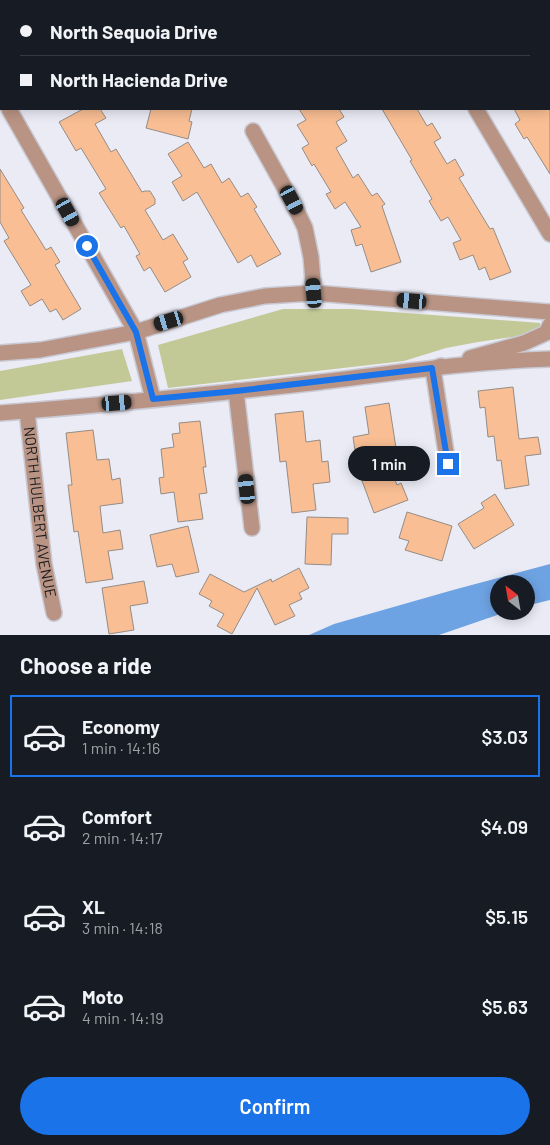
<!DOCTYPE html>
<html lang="en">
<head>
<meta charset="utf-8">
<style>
	body { margin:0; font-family:Barlow,sans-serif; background:#242831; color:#f1f3f6; height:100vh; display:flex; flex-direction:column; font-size:19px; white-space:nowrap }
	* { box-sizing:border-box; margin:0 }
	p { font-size:16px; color:#9ea1a6 }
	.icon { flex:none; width:28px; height:28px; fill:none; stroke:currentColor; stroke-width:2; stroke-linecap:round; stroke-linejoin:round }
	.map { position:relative; height:635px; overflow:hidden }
	.panel { display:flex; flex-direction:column; background:#171b24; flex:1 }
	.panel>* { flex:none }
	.top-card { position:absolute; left:0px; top:0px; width:550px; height:110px; box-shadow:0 2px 12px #0003; display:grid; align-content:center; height:110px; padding:0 20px; background:#171b24 }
	.needle { width:32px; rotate:329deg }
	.fabs { position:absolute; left:490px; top:575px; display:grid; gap:10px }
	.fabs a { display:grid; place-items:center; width:45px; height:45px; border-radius:50%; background:#171b24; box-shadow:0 2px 12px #0003; font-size:25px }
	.end { position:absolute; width:22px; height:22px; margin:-11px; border:6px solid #1a73e8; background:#fff; box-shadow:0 0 0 2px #fff }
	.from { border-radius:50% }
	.bubble { position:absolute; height:35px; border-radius:18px; background:#171b24; box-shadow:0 2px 12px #0003; font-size:16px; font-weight:600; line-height:35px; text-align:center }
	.car { position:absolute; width:15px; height:30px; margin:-15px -8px; border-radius:6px; box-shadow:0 0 4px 1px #0007; background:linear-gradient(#222 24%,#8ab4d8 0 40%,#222 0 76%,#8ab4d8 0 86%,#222 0) }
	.top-card b { display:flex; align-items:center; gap:18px; height:48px; font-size:19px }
	.top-card b+b { border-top:1px solid #363941 }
	.top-card i { width:12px; height:12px; background:#f1f3f6 }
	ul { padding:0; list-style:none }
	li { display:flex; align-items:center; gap:15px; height:82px; margin:0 10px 8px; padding:0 10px; border:2px solid transparent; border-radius:0px }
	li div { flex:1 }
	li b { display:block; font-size:19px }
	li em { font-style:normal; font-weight:600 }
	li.current { border-color:#1a73e8 }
	li>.icon { width:45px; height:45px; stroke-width:1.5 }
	h2 { padding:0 20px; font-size:22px; line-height:60px }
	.primary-button { display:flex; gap:10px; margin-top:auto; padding:10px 20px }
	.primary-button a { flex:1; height:58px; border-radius:30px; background:#1a73e8; color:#fff; font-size:20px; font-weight:600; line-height:58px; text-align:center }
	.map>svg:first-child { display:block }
</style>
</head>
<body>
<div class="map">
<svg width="550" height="635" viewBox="0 0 550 635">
	<rect width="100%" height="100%" fill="#ebebf6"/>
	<!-- green -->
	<path fill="#c2c996" d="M283,309h69l188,14v4l-14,8 -48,7 -32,6 -42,13 -236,27 -10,-43z
		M122,349l10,32 -132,19v-29z"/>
	<!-- water -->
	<path fill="#6ea3e3" d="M550,564v36l-24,6v-22h-27v27h10l-70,24h-130l25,-11 119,-34z"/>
	<!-- building -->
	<path fill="#f9be93" stroke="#958c86" d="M83,109h17l6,9 -11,6 16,28 5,-3 26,43 3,-1h5l5,8v5l-10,6 18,30 10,-6 15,25 -5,3 8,15 -26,15 -15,-25 -6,4 -8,-15 4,-2 -16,-28 -3,2 -22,-35 7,-4 -25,-41 -5,3 -17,-29z
		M151,109h41l-3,12 3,1 -4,17 -42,-11z
		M299,109h40l5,8 -8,5 11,19 -11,7 17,30 5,-4 14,22 5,-3 8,11 -3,2 19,56 -30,10 -9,-28 -6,2 -5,-16 10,-3 -16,-25 -10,7 -9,-15 5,-2 -17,-28 -2,2 -10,-18 7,-4 -12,-19 9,-5z
		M382,109h35l10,17 5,-3 9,15 -7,4 13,22 8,-5 9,16 -5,3 31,51 3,-1 18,44 -21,8 -5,-13 -6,3 -6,-15 -13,5 -7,-17 8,-3 -13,-23 -7,4 -12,-20 3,-2 -22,-38 2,-1z
		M514,109h36v65l-23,-37 -3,2 -9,-15 5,-4z
		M188,142l16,26 7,-4 11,19 7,-5 12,19 7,-4 9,14 -3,2 27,45 -24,13 -6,-12 -13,8 -41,-71 -14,9 -11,-19 10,-6 -14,-22z
		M0,169l24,39 -3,2 25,40 5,-3 9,15 -5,3 26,44 -18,11 -7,-11 -6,3 -8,-13 -12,7 -9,-15 10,-6 -27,-44 5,-3 -9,-16z
		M513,387l6,52 19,-2 3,17 -16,2 4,29 -24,4 -4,-29 -4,1 -3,-25 -6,1 -3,-30 -5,1 -2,-17z
		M389,403l7,45 -12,2 13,35 4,-2 7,17 -34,13 -16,-43 -5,-33 16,-3 -4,-27z
		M303,411l3,31 14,-2 2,22 6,-1 2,21 -17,2 3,26 -24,3 -6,-52 -6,1 -5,-48z
		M200,421l6,46h-3l4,26 -8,1 4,25 -25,3 -4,-30 -13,2 -2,-16 5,-1 -3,-28 13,-2 -2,-13 8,-1 -1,-10z
		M93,430l4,30 12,-1 3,21 8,-2 3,25 -23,3 3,27 17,-3 3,19 -15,2 5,28 -27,4 -8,-52 -4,1 -4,-31 -2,-16h4l-6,-52z
		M495,494l19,31 -40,24 -16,-25 26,-16 -3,-5z
		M407,512l45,14 -10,35 -37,-11 4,-9 -10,-3z
		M307,517l41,1v16h-16l-1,31 -26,-1z
		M188,526l11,46 -23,5 -4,-13 -15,3 -7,-32z
		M299,568l10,20 -10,5 3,6 -13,6 6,11 -20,9 -18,-37 -25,46 -15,-8 7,-12 -15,-8 3,-5 -13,-7 11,-20 34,18 27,-13 1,3z
		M144,581l4,22 -18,3 4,24 -25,4 -7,-46z"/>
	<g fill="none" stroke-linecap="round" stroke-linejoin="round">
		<defs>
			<g id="minor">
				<path d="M408,0l1,1"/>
				<path d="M80,1l3,-1"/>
				<path d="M0,48l1,-1"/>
				<path d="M0,92l1,3"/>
				<path d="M9,109l127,223 17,67"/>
				<path d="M476,109l74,125"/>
				<path d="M253,131l39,70 13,27 6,29 3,36"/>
				<path d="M0,353l40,-3 96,-18 84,-27 45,-9 49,-3 236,19"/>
				<path d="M470,358l54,-15 22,-10 4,-8"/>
				<path d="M441,366l-8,3 15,96"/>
				<path d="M236,391l16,137"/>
				<path id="s1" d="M27,411l17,153 10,49"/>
				<path d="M0,413c107,-8 214,-19 320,-31 76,-9 153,-21 230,-23"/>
			</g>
		</defs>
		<!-- minor casing -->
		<use href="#minor" stroke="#c9c9d3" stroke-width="18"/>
		<!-- minor -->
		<use href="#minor" stroke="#b99484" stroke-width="15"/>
	</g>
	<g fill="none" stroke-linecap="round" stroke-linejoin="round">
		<!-- route -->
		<path stroke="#1a73e8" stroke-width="6" d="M87,246l49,86 17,67 83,-8 196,-23 16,96"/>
	</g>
	<g text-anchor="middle" stroke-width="4" stroke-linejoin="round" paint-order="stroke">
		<!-- street labels -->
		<g font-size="15" fill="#19191d" stroke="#fff">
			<text dy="5" stroke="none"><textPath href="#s1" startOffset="102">NORTH HULBERT AVENUE</textPath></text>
		</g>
	</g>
</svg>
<div class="fabs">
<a><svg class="needle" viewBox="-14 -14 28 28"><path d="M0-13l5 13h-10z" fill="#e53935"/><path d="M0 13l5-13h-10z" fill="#9ea1a6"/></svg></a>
</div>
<i class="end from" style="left:87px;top:246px"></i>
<i class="end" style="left:448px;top:464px"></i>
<div class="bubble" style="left:348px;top:446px;width:82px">1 min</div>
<i class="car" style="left:292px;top:200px;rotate:152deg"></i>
<i class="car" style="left:68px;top:212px;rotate:151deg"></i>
<i class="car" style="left:314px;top:293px;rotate:355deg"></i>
<i class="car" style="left:412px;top:301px;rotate:275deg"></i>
<i class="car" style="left:169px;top:321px;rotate:253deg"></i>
<i class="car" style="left:117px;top:403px;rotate:85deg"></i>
<i class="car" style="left:247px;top:489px;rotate:354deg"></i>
<div class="top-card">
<b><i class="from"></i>North Sequoia Drive</b>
<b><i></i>North Hacienda Drive</b>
</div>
</div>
<section class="panel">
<h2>Choose a ride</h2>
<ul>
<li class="current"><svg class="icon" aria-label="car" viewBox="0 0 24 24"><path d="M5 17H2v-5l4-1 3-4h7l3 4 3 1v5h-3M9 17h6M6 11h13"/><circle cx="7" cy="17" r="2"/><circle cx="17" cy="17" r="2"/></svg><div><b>Economy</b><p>1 min · 14:16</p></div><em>$3.03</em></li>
<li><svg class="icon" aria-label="car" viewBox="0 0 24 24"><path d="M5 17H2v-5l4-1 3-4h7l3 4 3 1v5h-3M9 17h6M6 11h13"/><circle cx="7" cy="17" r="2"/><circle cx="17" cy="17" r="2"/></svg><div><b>Comfort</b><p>2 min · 14:17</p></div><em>$4.09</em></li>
<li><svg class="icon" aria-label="car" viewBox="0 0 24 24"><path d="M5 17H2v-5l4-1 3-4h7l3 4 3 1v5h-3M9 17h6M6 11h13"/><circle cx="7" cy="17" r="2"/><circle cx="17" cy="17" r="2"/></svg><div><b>XL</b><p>3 min · 14:18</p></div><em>$5.15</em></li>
<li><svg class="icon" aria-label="car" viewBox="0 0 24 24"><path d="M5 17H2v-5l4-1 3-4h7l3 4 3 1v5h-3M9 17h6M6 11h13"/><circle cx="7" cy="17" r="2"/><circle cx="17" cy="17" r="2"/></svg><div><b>Moto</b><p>4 min · 14:19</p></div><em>$5.63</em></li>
</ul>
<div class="primary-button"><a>Confirm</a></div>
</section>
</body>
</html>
